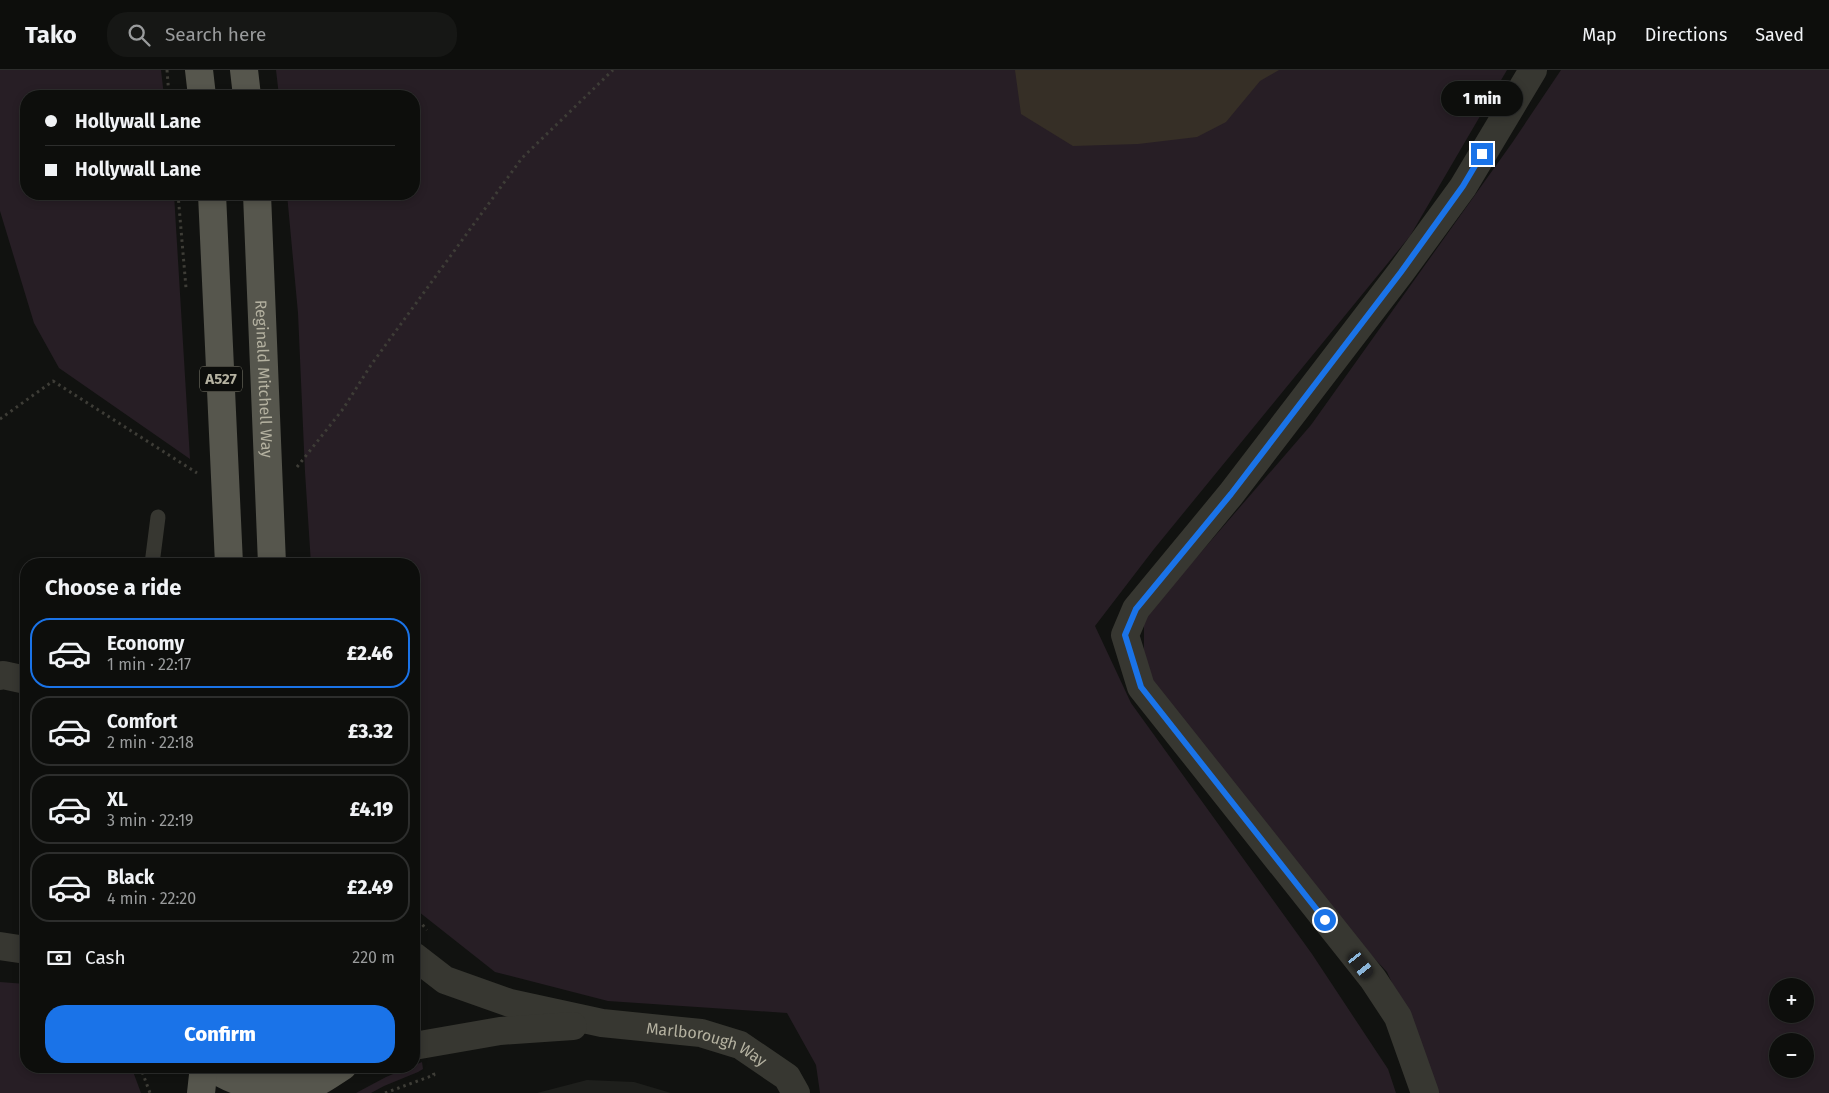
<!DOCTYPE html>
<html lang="en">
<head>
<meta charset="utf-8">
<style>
	body { margin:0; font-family:"Fira Sans",sans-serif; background:#161715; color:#f1f3f6; height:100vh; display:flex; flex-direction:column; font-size:19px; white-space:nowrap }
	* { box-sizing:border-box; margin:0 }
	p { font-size:16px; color:#9a9c9d }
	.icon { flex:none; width:28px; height:28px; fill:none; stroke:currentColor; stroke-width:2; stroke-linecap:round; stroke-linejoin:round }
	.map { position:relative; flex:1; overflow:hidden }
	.drawer { position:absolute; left:20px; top:488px; width:400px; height:515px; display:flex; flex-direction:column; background:#0d0e0c; border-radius:20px; box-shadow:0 2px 8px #0003,0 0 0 1px #2d2e2d }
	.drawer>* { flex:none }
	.banner { position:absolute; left:20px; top:20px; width:400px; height:110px; border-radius:20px; box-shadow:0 2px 8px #0003,0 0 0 1px #2d2e2d; display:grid; align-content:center; height:110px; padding:0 25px; background:#0d0e0c }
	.fabs { position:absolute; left:1769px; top:908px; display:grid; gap:10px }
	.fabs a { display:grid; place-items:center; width:45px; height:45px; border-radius:50%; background:#0d0e0c; box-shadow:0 2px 8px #0003,0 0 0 1px #2d2e2d; font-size:25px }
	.end { position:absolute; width:22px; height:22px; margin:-11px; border:6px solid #1a73e8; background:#fff; box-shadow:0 0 0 2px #fff }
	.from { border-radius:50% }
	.bubble { position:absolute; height:35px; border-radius:18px; background:#0d0e0c; box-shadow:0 2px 8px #0003,0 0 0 1px #2d2e2d; font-size:16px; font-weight:800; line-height:35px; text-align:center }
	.car { position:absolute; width:15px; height:30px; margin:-15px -8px; border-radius:6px; box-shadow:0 0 4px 1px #0007; background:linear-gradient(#222 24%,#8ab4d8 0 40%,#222 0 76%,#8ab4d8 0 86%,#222 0) }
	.banner b { display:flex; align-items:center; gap:18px; height:48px; font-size:19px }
	.banner b+b { border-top:1px solid #2d2e2d }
	.banner i { width:12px; height:12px; background:#f1f3f6 }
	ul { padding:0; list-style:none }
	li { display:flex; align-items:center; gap:15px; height:70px; margin:0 10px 8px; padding:0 15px; border:2px solid #2d2e2d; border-radius:20px }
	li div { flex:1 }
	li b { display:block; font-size:19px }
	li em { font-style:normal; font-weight:800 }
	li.selected { border-color:#1a73e8 }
	li>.icon { width:45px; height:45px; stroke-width:1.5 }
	h2 { padding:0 25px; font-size:22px; line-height:60px }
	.pay { display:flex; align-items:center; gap:12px; height:55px; padding:0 25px; font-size:19px }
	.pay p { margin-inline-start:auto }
	.action { display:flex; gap:10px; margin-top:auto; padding:10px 25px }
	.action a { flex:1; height:58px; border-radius:20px; background:#1a73e8; color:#fff; font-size:20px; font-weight:800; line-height:58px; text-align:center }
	header { display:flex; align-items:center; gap:30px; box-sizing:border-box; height:70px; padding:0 25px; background:#0d0e0c; border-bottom:1px solid #2d2e2d }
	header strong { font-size:24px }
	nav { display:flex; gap:28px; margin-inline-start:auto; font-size:18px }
	.search { width:350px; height:45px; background:#161715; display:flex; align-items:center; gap:12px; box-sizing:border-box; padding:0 18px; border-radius:20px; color:#9a9c9d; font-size:19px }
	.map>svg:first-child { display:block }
</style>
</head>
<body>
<header>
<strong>Tako</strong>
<div class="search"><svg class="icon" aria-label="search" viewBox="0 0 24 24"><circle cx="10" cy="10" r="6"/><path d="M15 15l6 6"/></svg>Search here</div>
<nav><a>Map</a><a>Directions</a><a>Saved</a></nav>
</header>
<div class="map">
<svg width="1829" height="1023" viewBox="0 0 1829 1023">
	<rect width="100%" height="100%" fill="#111210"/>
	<!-- built -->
	<path fill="#1e1f1c" d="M587,1010l47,2 37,11h-134z"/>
	<!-- green -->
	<path fill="#271e25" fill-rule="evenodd" d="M0,0h161l3,26h-138v98h148l16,265 -131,-91 -25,-45 -34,-112z
		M276,0h1231l-97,166 -256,313 -59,77 36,77 181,251 76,115 8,24h-576l-4,-28 -29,-52 -179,-12 -113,-29 -81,-64v-344h-103l-6,-92 -7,-159 -11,-119h127v-98h-135z
		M1561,0h268v1023h-393l-12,-40 -37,-81 -66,-71 -161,-205 -16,-33v-45l167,-193 201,-282zM1778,916h27v28h-27zM1778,971h27v28h-27z
		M0,912l26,2v82h105l10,27h-141z
		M422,992l1,7 -5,3 -34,14 -13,7h-15l30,-16z"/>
	<!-- water -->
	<path fill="#362f26" d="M1015,0h264l-19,11 -34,41 -29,15 -59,7 -65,2 -52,-32z"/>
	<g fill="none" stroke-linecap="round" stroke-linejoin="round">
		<!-- path -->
		<path stroke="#3e3d37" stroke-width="3" stroke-dasharray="2.5 4" stroke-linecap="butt" d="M167,0l2,26
			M178,124l8,94
			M0,349l53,-38 144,92
			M297,397l46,-58 28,-44 151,-207 91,-88
			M414,845l13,15
			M140,996l10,27
			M385,1023l49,-18 -1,-4"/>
		<!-- service -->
		<path stroke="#373731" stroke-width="15" d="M152,494l6,-47"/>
		<!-- minor -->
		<g stroke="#373731" stroke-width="28">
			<path d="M0,606l3,-1 23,5"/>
			<path d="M0,876l26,4"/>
			<path id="s1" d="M414,886l31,24 65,23 92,20 99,10 39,12 47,32 9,16"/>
			<path d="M414,976l86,-15 73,-5"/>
		</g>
		<!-- tertiary -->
		<path stroke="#373731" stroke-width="28" d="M1425,1023l-27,-76 -25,-38 -232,-292 -16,-52 11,-26 95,-115 170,-222 62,-85 70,-117"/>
		<!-- primary -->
		<g stroke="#56564d" stroke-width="28">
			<path d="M199,0l3,26"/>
			<path d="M244,0l3,26"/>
			<path d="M212,124l17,370"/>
			<path id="s2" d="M257,124l15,370"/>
			<path d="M210,996c30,22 71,27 106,17 9,-5 18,-11 27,-17"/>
			<path d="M201,1023l3,-27"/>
		</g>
	</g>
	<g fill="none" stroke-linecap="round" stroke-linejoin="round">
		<!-- route -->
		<path stroke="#1a73e8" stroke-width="6" d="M1325,850l-184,-233 -16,-52 11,-26 95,-115 170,-222 62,-86 19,-32"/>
	</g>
	<g text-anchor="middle" stroke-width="4.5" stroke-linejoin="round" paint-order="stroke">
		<!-- shield labels -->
		<rect fill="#0c0d0b" stroke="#828073" stroke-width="1" x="200" y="296.5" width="42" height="25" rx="4"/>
		<g font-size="15" font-weight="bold" fill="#b4b1a0">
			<text x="221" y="314">A527</text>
		</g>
		<!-- street labels -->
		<g font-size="16" fill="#b4b1a0" stroke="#0c0d0b">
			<text dy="6" stroke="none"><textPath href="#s2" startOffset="185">Reginald Mitchell Way</textPath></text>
			<text dy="6" stroke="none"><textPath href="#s1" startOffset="310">Marlborough Way</textPath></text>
		</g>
	</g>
</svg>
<div class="fabs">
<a>+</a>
<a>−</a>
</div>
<i class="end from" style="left:1325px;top:850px"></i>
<i class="end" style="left:1482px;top:84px"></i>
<div class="bubble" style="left:1441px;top:11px;width:82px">1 min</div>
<i class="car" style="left:1361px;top:895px;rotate:141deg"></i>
<div class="banner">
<b><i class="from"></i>Hollywall Lane</b>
<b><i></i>Hollywall Lane</b>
</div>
<section class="drawer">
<h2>Choose a ride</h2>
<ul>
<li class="selected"><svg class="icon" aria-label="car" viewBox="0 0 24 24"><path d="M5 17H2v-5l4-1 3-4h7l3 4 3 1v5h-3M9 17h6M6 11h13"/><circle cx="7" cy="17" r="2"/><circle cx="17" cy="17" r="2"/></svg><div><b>Economy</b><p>1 min · 22:17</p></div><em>£2.46</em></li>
<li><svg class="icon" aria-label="car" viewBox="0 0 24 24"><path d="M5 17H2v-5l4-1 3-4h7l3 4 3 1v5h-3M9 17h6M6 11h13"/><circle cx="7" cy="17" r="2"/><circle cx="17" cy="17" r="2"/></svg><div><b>Comfort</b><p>2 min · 22:18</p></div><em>£3.32</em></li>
<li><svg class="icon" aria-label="car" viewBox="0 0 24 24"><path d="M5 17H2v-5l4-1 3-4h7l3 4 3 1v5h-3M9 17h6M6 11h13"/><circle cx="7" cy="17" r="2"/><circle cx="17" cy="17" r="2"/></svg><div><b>XL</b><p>3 min · 22:19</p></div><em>£4.19</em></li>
<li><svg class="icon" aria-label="car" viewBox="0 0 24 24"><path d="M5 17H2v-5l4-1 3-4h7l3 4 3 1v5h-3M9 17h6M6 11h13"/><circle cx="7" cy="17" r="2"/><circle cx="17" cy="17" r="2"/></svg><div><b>Black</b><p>4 min · 22:20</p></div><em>£2.49</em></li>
</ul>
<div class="pay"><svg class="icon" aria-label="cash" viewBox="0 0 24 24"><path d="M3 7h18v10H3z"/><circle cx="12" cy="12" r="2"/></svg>Cash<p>220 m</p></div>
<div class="action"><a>Confirm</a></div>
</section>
</div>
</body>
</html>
